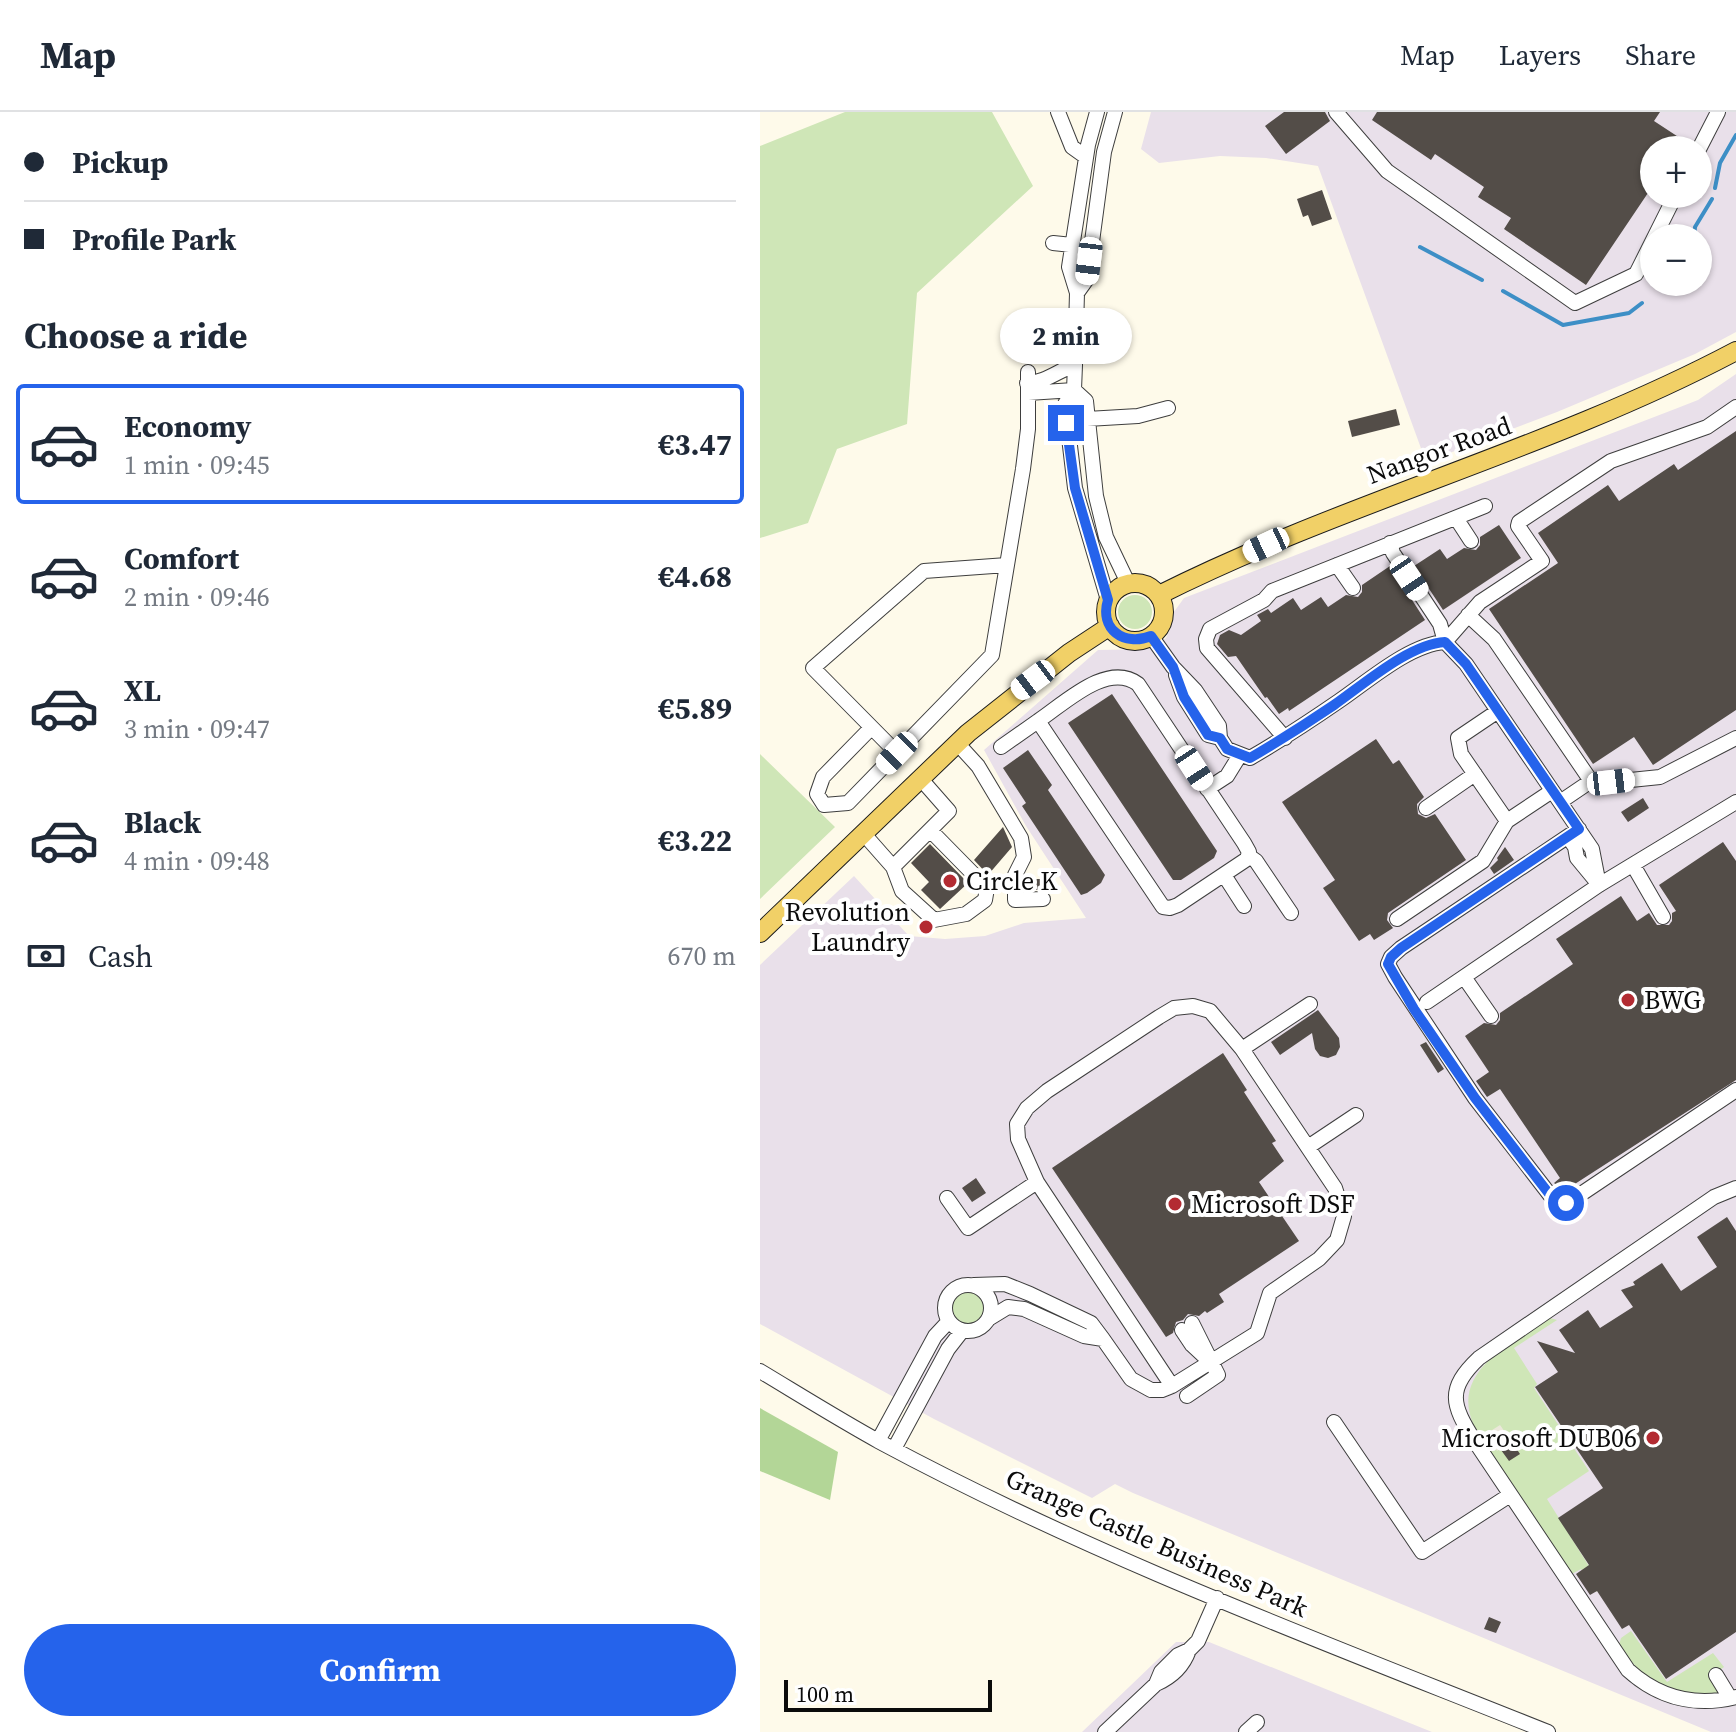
<!DOCTYPE html>
<html lang="en">
<head>
<meta charset="utf-8">
<style>
	body { margin:0; font-family:"Source Serif 4",serif; background:#f2f2f3; color:#1f2937; height:100vh; display:flex; flex-direction:column; font-size:30px; white-space:nowrap }
	* { box-sizing:border-box; margin:0 }
	p { font-size:26px; color:#747a83 }
	.icon { flex:none; width:44px; height:44px; fill:none; stroke:currentColor; stroke-width:2; stroke-linecap:round; stroke-linejoin:round }
	.map { position:relative; flex:1; overflow:hidden }
	.drawer { display:flex; flex-direction:column; background:#fff; width:760px }
	.drawer>* { flex:none }
	.banner { display:grid; align-content:center; height:176px; padding:0 24px; background:#fff }
	.buttons { position:absolute; left:880px; top:24px; display:grid; gap:16px }
	.buttons a { display:grid; place-items:center; width:72px; height:72px; border-radius:50%; background:#fff; box-shadow:0 2px 6px #0004; font-size:40px }
	.scale { position:absolute; left:24px; bottom:20px; width:208px; box-sizing:border-box; padding-left:8px; border:4px solid #0b0b0b; border-top:0; font-size:22px; line-height:28px; white-space:nowrap; color:#0b0b0b; -webkit-text-stroke:6px #fff; paint-order:stroke }
	.end { position:absolute; width:36px; height:36px; margin:-18px; border:10px solid #2563eb; background:#fff; box-shadow:0 0 0 4px #fff }
	.from { border-radius:50% }
	.bubble { position:absolute; height:56px; border-radius:28px; background:#fff; box-shadow:0 2px 6px #0004; font-size:26px; font-weight:700; line-height:56px; text-align:center }
	.car { position:absolute; width:24px; height:48px; margin:-24px -12px; border-radius:10px; box-shadow:0 0 6px 2px #0007; background:linear-gradient(#fff 24%,#345 0 40%,#fff 0 76%,#345 0 86%,#fff 0) }
	.banner b { display:flex; align-items:center; gap:28px; height:76px; font-size:30px }
	.banner b+b { border-top:2px solid #e0e1e3 }
	.banner i { width:20px; height:20px; background:#1f2937 }
	ul { padding:0; list-style:none }
	li { display:flex; align-items:center; gap:24px; height:120px; margin:0 16px 12px; padding:0 8px; border:4px solid transparent; border-radius:8px }
	li div { flex:1 }
	li b { display:block; font-size:30px }
	li em { font-style:normal; font-weight:700 }
	li.active { border-color:#2563eb }
	li>.icon { width:72px; height:72px; stroke-width:1.5 }
	h2 { padding:0 24px; font-size:36px; line-height:96px }
	.pay { display:flex; align-items:center; gap:20px; height:88px; padding:0 24px; font-size:30px }
	.pay p { margin-inline-start:auto }
	.cta { display:flex; gap:16px; margin-top:auto; padding:16px 24px }
	.cta a { flex:1; height:92px; border-radius:48px; background:#2563eb; color:#fff; font-size:32px; font-weight:700; line-height:92px; text-align:center }
	header { display:flex; align-items:center; gap:48px; box-sizing:border-box; height:112px; padding:0 40px; background:#fff; border-bottom:2px solid #e0e1e3 }
	header strong { font-size:38px }
	nav { display:flex; gap:44px; margin-inline-start:auto; font-size:28px }
	main { display:flex; flex:1; min-height:0 }
	.map>svg:first-child { display:block }
</style>
</head>
<body>
<header>
<strong>Map</strong>
<nav><a>Map</a><a>Layers</a><a>Share</a></nav>
</header>
<main>
<section class="drawer">
<div class="banner">
<b><i class="from"></i>Pickup</b>
<b><i></i>Profile Park</b>
</div>
<h2>Choose a ride</h2>
<ul>
<li class="active"><svg class="icon" aria-label="car" viewBox="0 0 24 24"><path d="M5 17H2v-5l4-1 3-4h7l3 4 3 1v5h-3M9 17h6M6 11h13"/><circle cx="7" cy="17" r="2"/><circle cx="17" cy="17" r="2"/></svg><div><b>Economy</b><p>1 min · 09:45</p></div><em>€3.47</em></li>
<li><svg class="icon" aria-label="car" viewBox="0 0 24 24"><path d="M5 17H2v-5l4-1 3-4h7l3 4 3 1v5h-3M9 17h6M6 11h13"/><circle cx="7" cy="17" r="2"/><circle cx="17" cy="17" r="2"/></svg><div><b>Comfort</b><p>2 min · 09:46</p></div><em>€4.68</em></li>
<li><svg class="icon" aria-label="car" viewBox="0 0 24 24"><path d="M5 17H2v-5l4-1 3-4h7l3 4 3 1v5h-3M9 17h6M6 11h13"/><circle cx="7" cy="17" r="2"/><circle cx="17" cy="17" r="2"/></svg><div><b>XL</b><p>3 min · 09:47</p></div><em>€5.89</em></li>
<li><svg class="icon" aria-label="car" viewBox="0 0 24 24"><path d="M5 17H2v-5l4-1 3-4h7l3 4 3 1v5h-3M9 17h6M6 11h13"/><circle cx="7" cy="17" r="2"/><circle cx="17" cy="17" r="2"/></svg><div><b>Black</b><p>4 min · 09:48</p></div><em>€3.22</em></li>
</ul>
<div class="pay"><svg class="icon" aria-label="cash" viewBox="0 0 24 24"><path d="M3 7h18v10H3z"/><circle cx="12" cy="12" r="2"/></svg>Cash<p>670 m</p></div>
<div class="cta"><a>Confirm</a></div>
</section>
<div class="map">
<svg width="976" height="1620" viewBox="0 0 976 1620">
	<rect width="100%" height="100%" fill="#fefaea"/>
	<!-- industrial -->
	<path fill="#e9e0ea" fill-rule="evenodd" d="M391,0h585v220l-41,22 -138,58 -131,50 -108,-296 -52,-8 -46,-2 -61,7 -18,-14zM894,38h44v44h-44zM894,126h44v44h-44z
		M976,262v1358h-25l-578,-239 -18,-9 -23,14 -158,-79 -174,-95v-359l94,-89 55,60 36,3 40,-3 39,-13 62,-5 -60,-92 -42,-76 114,-100 51,-1 17,-11 5,-11v-11l13,-18 491,-189 23,-9z
		M416,1530h33l223,90h-350z"/>
	<!-- green -->
	<path fill="#cfe6b7" d="M85,0h147l41,74 -116,107 -10,131 -70,25 -29,74 -48,15v-392z
		M358 500a17 17 0 1 1 34 0a17 17 0 1 1-34 0Z
		M0,642l75,73 -75,72z
		M191 1195a18 18 0 1 1 36 0a18 18 0 1 1-36 0Z
		M790,1206l7,2 -43,28 23,36 -3,4 55,83 -42,28 55,88 -6,5 -15,-23 -9,5 -98,-148c-25,-55 38,-83 76,-108z
		M871,1519l36,51 46,-29 11,14 -14,10 11,17c-49,1 -74,-7 -102,-49l2,-7z"/>
	<!-- forest -->
	<path fill="#b3d697" d="M0,1296l78,44 -8,48 -70,-29z"/>
	<!-- plaza -->
	<path fill="#ece8db" d="M740,1313l12,17 -15,9 -11,-17z"/>
	<g fill="none" stroke-linecap="round" stroke-linejoin="round">
		<!-- stream -->
		<path stroke="#3d8fc6" stroke-width="4" d="M955,76l5,-25 16,-28
			M934,126l1,-11 17,-28
			M660,135l62,33
			M901,177l13,-7
			M743,179l60,34 66,-12 13,-10"/>
	</g>
	<!-- building -->
	<path fill="#534d48" d="M524,0h41l5,9 -44,33 -21,-28z
		M617,0h283l-6,9 29,19 -6,10h-23v34l-68,101 -82,-56 7,-11 -33,-21 6,-10 -49,-33 -4,6 -59,-40z
		M562,78l10,29 -20,7 -4,-11 -5,2 -6,-18z
		M636,297l4,16 -48,12 -4,-16z
		M976,319v279l-83,55 -19,-28 -41,27 -104,-155 69,-46 -20,-30 70,-48 11,16 55,-37 4,6z
		M739,413l22,33 -78,52 -29,-44 26,-17 7,10 17,-11 12,2 4,-5v-8z
		M630,454l35,54 -136,91 -1,-3 -9,6 -12,-17 -2,1 -29,-42 -8,1 -11,-13 3,-9 9,-5 12,5 20,-14 -4,-6 11,-6 3,4 22,-15 8,12 20,-13 7,10 18,-12 12,2 4,-5v-7z
		M352,582l105,157 -3,7 -33,22h-8l-105,-157z
		M616,627l17,25 6,-4 25,37 -7,7 1,10 8,4 9,-4 31,46 -78,53 -1,7 6,8 -19,12 -4,-6 -11,7 -36,-53 12,-8 -53,-78z
		M268,638l24,35 -4,5 57,85 -4,8 -14,10 -6,2 -59,-89 4,-3 -23,-35z
		M883,686l6,10 -21,14 -7,-10z
		M243,715l9,20 -24,28 -14,-15z
		M963,730l13,19v219l-172,111 -10,-8 6,-5 -60,-89 -13,8 -11,-16 13,-9 -24,-36 19,-13 12,2 4,-5v-7l73,-49 -17,-25 65,-43 16,25 12,-8 8,12h12l3,-4v-8l4,-2 -17,-26z
		M170,732l38,39 -28,26 -19,-19 8,-8 -18,-19z
		M745,735l9,13 -20,14 -4,-6 8,-8 -1,-2z
		M265,767h22v11h-22z
		M558,898l21,28 1,9 -4,8 -8,3 -8,-2 -5,-7 -3,-16 -32,22 -9,-13z
		M666,930l18,27 -6,4 -18,-28z
		M463,941l24,37 -3,2 32,49 -4,2 12,18 -25,21 40,59 -80,53 5,8 -17,11 -2,-2 -6,5 -11,-2 -5,6 -7,2 -3,11 -7,4 -114,-169z
		M216,1066l10,15 -14,9 -10,-14z
		M967,1105l9,14v401l-70,47 -37,-54 -7,4 -25,-38 -7,4 -14,-21 13,-9 -31,-47 45,-30 -68,-101 23,-15 -21,-31 38,12 -16,-23 29,-20 12,18 33,-21 -12,-17 14,-5 -2,-3 29,-19 19,28 36,-24 -20,-30z
		M752,1330l8,12 -11,7 -8,-11z
		M729,1505l12,5 -5,11 -12,-4z"/>
	<g fill="none" stroke-linecap="round" stroke-linejoin="round">
		<defs>
			<path id="minor" d="M298,0l14,35 14,10
				M337,0l-9,33 -19,122 8,26 -2,72 -1,25 -9,14 10,84 33,112
				M576,0l51,59 188,132 61,-29 40,-80
				M938,39l20,-39
				M293,131l19,2
				M317,181l10,-14 17,-127 11,-40
				M267,271c18,0 32,-13 48,-18
				M314,278l12,11 10,95 10,41 22,46
				M268,281l46,-3
				M327,307l51,-3 30,-8
				M696,406l15,23
				M630,431l3,10 47,71 5,18
				M577,453l16,23
				M708,503l26,24 97,142 20,1 49,-5 76,-39
				M391,524l22,31 22,23 24,36 1,12 7,11 23,9c31,-18 60,-37 89,-57 28,-19 71,-57 106,-59l21,22 126,185 7,36
				M685,530l35,-40 62,-41 -24,-35 1,-4 92,-61 96,-34 29,-20
				M416,563l8,22 24,38 12,3
				M738,599l-40,27 3,16 46,67 45,-30
				M110,617l-47,48 -6,17 7,11 24,-2 144,-148 31,-186 5,-40v-57
				M525,626l-78,-90 -1,-9 4,-10 54,-29 8,-9 213,-85
				M197,631l21,23 43,72 3,19 -9,18v25l28,-1
				M241,635l37,-26 125,186 7,1 8,-3 69,-46 2,-7 -5,-9 -106,-159c-31,-23 -74,20 -100,37
				M137,641l-84,-85 111,-97 83,-6
				M447,677l20,-13 13,-21
				M800,690l31,-21
				M666,696l49,-34
				M819,717l-178,119 -10,9 -3,7 7,13 80,121 75,97 16,8 18,-11 152,-102
				M103,721l30,34 56,-56 -29,-33
				M808,725l7,10 2,11 19,23
				M489,744l7,5 35,52
				M873,753l30,52
				M133,755l9,24 32,29 32,-6 19,-14 2,-12 -57,-58
				M464,763l20,31
				M637,807l86,-58 24,-40
				M704,865l27,39
				M667,890l172,-117 137,-83
				M482,937l68,-45
				M548,1035l48,-32
				M976,1076l-22,9 -235,161c-33,31 -27,47 -5,82l154,230c31,28 68,37 108,27
				M187,1086l21,30 69,-46
				M185 1196a23 23 0 1 1 46 0a23 23 0 1 1-46 0Z
				M214,1173l31,-1 25,10 61,29 12,16 -19,-3 -60,-27 -16,-2 -18,11
				M422,1218l10,15 15,14
				M343,1227l28,40 20,11h11l10,-4 85,-53 13,-40 49,-34 18,-19 7,-24 -9,-28 -93,-139 -32,-38 -17,-5 -19,2 -15,9 -112,74 -20,17 -10,16 1,15 19,43 135,204
				M0,1259c40,24 80,49 120,71 214,115 443,200 668,290
				M427,1284l31,-21 -26,-52
				M574,1310l88,130 88,-57
				M118,1329l57,-105 14,-15
				M134,1337l54,-100 14,-18
				M956,1563l14,23
				M396,1572c16,-7 27,-17 33,-34
				M345,1620l51,-48 5,-12 17,-17 11,-5 9,-9 19,-43
				M486,1620l11,-10"/>
			<path id="major" d="M346 500a29 29 0 1 1 58 0a29 29 0 1 1-58 0Z
				M399,483c187,-94 392,-146 577,-244
				M0,821l208,-200 101,-80 41,-27"/>
		</defs>
		<!-- minor casing -->
		<use href="#minor" stroke="#3e3e3e" stroke-width="16"/>
		<!-- major casing -->
		<use href="#major" stroke="#1c1c1c" stroke-width="20"/>
		<!-- minor -->
		<use href="#minor" stroke="#fff" stroke-width="14"/>
		<!-- major -->
		<use href="#major" stroke="#f1d067" stroke-width="18"/>
	</g>
	<g fill="none" stroke-linecap="round" stroke-linejoin="round">
		<!-- route -->
		<path stroke="#2563eb" stroke-width="10" d="M306,311l9,65 33,112c-9,29 16,47 43,36l22,31 11,30 24,38 12,3 7,11 23,9c29,-17 56,-34 84,-53 29,-20 75,-61 111,-63l21,22 113,165 -178,119 -10,9 -3,7 26,45 61,89 75,97 16,8"/>
	</g>
	<!-- markers -->
	<g fill="#b32b32" stroke="#fff" stroke-width="3">
		<circle cx="190" cy="769" r="8"/>
		<circle cx="166" cy="815" r="8"/>
		<circle cx="868" cy="888" r="8"/>
		<circle cx="415" cy="1092" r="8"/>
		<circle cx="893" cy="1326" r="8"/>
	</g>
	<g text-anchor="middle" stroke-width="8" stroke-linejoin="round" paint-order="stroke">
		<!-- street labels -->
		<g font-size="26" fill="#0b0b0b" stroke="#fff">
			<text transform="translate(679 338) rotate(-20)" y="9">Nangor Road</text>
			<text transform="translate(397 1431) rotate(24)" y="9">Grange Castle Business Park</text>
		</g>
		<!-- poi labels -->
		<g font-size="26" fill="#0b0b0b" stroke="#fff" text-anchor="start">
			<text x="206" y="778">Circle K</text>
			<text x="150" y="809" text-anchor="end">Revolution<tspan x="150" dy="30">Laundry</tspan></text>
			<text x="884" y="897">BWG</text>
			<text x="431" y="1101">Microsoft DSF</text>
			<text x="877" y="1335" text-anchor="end">Microsoft DUB06</text>
		</g>
	</g>
</svg>
<div class="buttons">
<a>+</a>
<a>−</a>
</div>
<div class="scale">100 m</div>
<i class="end from" style="left:806px;top:1091px"></i>
<i class="end" style="left:306px;top:311px"></i>
<div class="bubble" style="left:240px;top:196px;width:132px">2 min</div>
<i class="car" style="left:329px;top:149px;rotate:187deg"></i>
<i class="car" style="left:506px;top:433px;rotate:245deg"></i>
<i class="car" style="left:649px;top:466px;rotate:146deg"></i>
<i class="car" style="left:273px;top:568px;rotate:233deg"></i>
<i class="car" style="left:137px;top:641px;rotate:224deg"></i>
<i class="car" style="left:434px;top:656px;rotate:147deg"></i>
<i class="car" style="left:851px;top:670px;rotate:83deg"></i>
</div>
</main>
</body>
</html>
